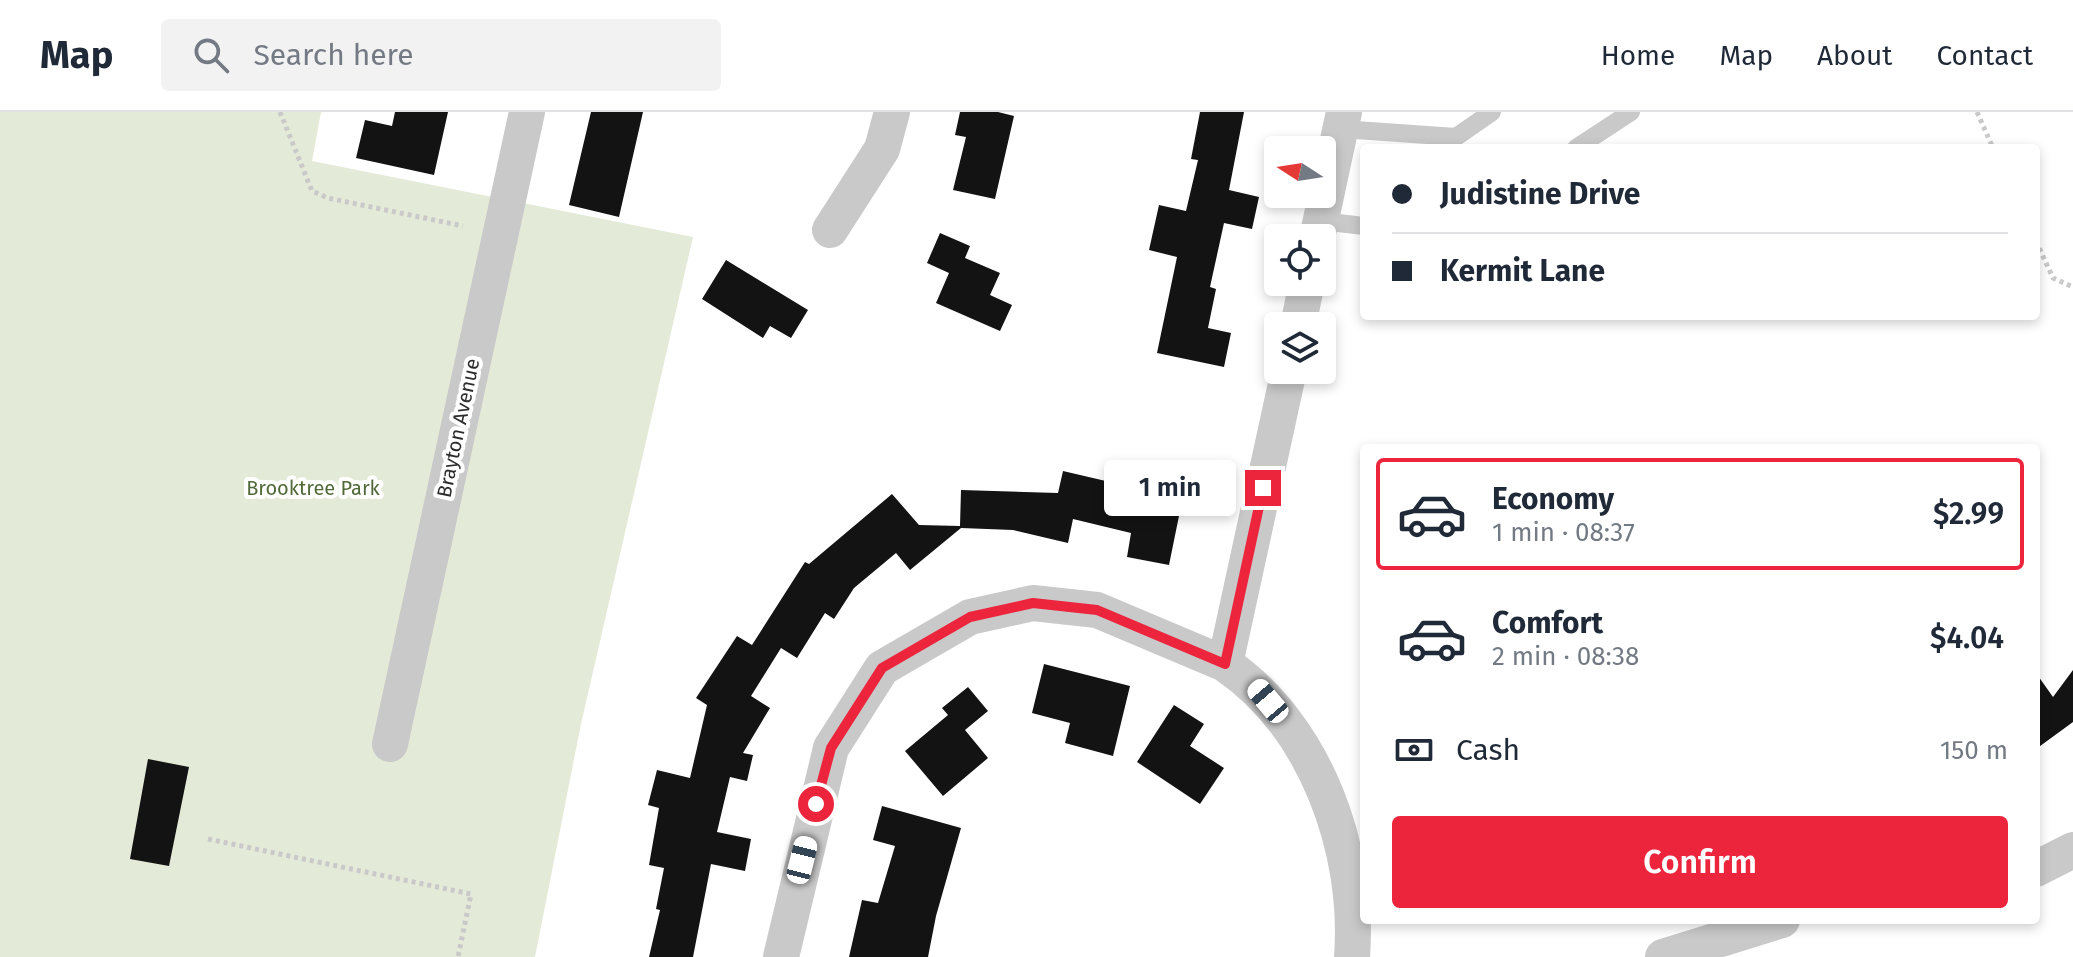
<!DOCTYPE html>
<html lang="en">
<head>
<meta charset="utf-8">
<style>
	body { margin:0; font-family:"Fira Sans",sans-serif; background:#f2f2f3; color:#1f2937; height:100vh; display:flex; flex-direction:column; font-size:30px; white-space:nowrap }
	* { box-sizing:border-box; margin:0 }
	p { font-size:26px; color:#747a83 }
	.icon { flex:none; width:44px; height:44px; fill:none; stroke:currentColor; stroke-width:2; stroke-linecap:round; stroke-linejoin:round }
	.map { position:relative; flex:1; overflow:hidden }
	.side { position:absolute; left:1360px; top:332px; width:680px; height:480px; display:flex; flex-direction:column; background:#fff; border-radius:8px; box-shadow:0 4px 12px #0003 }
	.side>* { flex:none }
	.guide { position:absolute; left:1360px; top:32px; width:680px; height:176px; border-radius:8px; box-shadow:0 4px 12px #0003; display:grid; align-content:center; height:176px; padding:0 32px; background:#fff }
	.needle { width:52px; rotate:282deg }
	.fabs { position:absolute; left:1264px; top:24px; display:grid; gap:16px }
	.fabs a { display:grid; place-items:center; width:72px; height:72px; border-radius:8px; background:#fff; box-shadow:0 4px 12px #0003; font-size:40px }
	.end { position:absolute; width:36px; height:36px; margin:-18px; border:10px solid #ec243c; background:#fff; box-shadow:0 0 0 4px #fff }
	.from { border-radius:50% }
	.bubble { position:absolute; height:56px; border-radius:8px; background:#fff; box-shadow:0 4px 12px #0003; font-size:26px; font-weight:600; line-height:56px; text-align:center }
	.car { position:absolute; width:24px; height:48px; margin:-24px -12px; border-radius:10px; box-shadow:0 0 6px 2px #0007; background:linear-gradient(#fff 24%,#345 0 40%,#fff 0 76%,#345 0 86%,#fff 0) }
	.guide b { display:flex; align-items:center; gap:28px; height:76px; font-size:30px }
	.guide b+b { border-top:2px solid #e0e1e3 }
	.guide i { width:20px; height:20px; background:#1f2937 }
	ul { padding:14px 0 0; list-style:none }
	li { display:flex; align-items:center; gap:24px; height:112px; margin:0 16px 12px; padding:0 16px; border:4px solid transparent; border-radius:8px }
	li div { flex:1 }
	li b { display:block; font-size:30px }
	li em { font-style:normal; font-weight:600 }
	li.active { border-color:#ec243c }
	li>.icon { width:72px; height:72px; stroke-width:1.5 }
	.pay { display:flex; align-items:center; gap:20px; height:88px; padding:0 32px; font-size:30px }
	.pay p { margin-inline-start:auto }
	.button { display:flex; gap:16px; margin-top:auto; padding:16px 32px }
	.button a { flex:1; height:92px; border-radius:8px; background:#ec243c; color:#fff; font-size:32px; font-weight:600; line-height:92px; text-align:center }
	header { display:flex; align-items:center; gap:48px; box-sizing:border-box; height:112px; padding:0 40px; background:#fff; border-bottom:2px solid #e0e1e3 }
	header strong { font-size:38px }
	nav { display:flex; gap:44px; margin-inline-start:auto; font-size:28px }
	.search { width:560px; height:72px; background:#f2f2f3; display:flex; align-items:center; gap:20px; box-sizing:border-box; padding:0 28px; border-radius:8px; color:#747a83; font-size:30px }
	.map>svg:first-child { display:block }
</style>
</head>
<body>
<header>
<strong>Map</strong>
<div class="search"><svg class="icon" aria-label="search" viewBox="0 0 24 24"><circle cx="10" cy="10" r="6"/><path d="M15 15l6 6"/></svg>Search here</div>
<nav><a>Home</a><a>Map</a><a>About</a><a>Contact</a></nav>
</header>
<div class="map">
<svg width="2073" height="845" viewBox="0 0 2073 845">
	<rect width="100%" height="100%" fill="#fff"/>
	<!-- green -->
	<path fill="#e3ebd8" d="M0,0h321l-9,49 381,76 -112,487 -46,233h-535z"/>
	<!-- building -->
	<path fill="#131313" d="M395,0h53l-14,63 -78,-17 9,-38 27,6z
		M591,0h52l-24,105 -50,-12z
		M960,0h38l16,4 -19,83 -42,-9 13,-53 -11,-2z
		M1200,0h44l-15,78 30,7 -7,32 -28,-6 -14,64 6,2 -8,39 23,5 -7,34 -67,-14 20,-96 -28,-7 10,-45 27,6 12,-51 -7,-1z
		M940,121l30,13 -5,12 35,15 -10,22 22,10 -12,26 -64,-28 13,-30 -22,-10z
		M726,148l82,50 -17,28 -21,-12 -7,12 -61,-39z
		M1184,348l27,6 -9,49 -22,-4 -11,54 -42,-8 4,-24 -58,-14 -5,24 -55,-13 -52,-2 -51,42 -14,-17 -42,35 -20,31 -9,-6 -28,45 -16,-10 -30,48 19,12 -27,45 10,2 -6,26 -17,-4 -13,55 34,7 -6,32 -34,-7 -18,93h-44l11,-47 -4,-1 8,-41 -15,-3 10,-57 -11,-3 9,-35 33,8 17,-73 -11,-7 41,-62 15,9 53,-83 4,2 83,-70 27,31 41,1 1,-36 97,3 5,-22 77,18 5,-27 37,7z
		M1044,552l86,22 -17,70 -48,-13 5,-20 -38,-10z
		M2073,558v52l-37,27v-76l17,24z
		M968,575l20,24 -23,19 23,28 -45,38 -38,-45 43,-36 -6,-7z
		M1174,593l30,19 -14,22 34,22 -24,36 -63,-42z
		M148,647l41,8 -20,99 -39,-7z
		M882,694l79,22 -25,88 -8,41h-79l13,-57 16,3 17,-57 -22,-6z"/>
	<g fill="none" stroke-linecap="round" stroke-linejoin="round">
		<!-- path -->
		<path stroke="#c9c9c9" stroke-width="5" stroke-dasharray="4 4" stroke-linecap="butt" d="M280,0l32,79 16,7 135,28
			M1977,0l16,36
			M2036,129l17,37 20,9
			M208,727l263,55 -13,63"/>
		<!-- lane -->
		<path stroke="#c9c9c9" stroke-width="18" d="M1341,17l115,8 36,-25
			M1576,36l55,-36
			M1321,109l43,5"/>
		<!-- street -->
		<path stroke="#c9c9c9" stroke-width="36" d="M830,118l52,-81 10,-37
			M1317,126l27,-126
			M1298,214l9,-44
			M1289,258l-64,294c91,62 135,186 127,293
			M390,632l137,-632
			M2036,757l37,-19
			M781,845l50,-209 51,-80 88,-51 63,-14 64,7 128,54
			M1663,845l119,-37"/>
	</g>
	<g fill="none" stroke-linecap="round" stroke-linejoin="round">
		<!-- route -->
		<path stroke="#ec243c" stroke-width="10" d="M816,692l15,-56 51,-80 88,-51 63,-14 64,7 128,54 38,-176"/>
	</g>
	<g text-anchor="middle" stroke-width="8" stroke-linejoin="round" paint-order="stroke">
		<!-- street labels -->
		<g font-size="20" fill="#2c2c2c" stroke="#fff">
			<text transform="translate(458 316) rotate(-78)" y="7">Brayton Avenue</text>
		</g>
		<!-- park labels -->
		<g font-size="20" fill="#516938" stroke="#fff">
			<text x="313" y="383">Brooktree Park</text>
		</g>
	</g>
</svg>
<div class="fabs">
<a><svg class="needle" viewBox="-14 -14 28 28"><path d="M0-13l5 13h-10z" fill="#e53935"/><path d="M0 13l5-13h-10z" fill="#747a83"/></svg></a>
<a><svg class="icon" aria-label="locate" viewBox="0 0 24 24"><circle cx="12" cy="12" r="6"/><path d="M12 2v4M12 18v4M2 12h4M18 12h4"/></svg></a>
<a><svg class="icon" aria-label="layers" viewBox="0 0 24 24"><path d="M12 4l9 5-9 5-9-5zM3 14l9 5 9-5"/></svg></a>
</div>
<i class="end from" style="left:816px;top:692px"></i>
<i class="end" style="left:1263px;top:376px"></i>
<div class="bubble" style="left:1104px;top:348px;width:132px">1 min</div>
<i class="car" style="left:1268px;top:589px;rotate:320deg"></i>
<i class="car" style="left:802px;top:748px;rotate:14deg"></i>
<div class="guide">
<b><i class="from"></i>Judistine Drive</b>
<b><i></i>Kermit Lane</b>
</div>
<section class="side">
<ul>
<li class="active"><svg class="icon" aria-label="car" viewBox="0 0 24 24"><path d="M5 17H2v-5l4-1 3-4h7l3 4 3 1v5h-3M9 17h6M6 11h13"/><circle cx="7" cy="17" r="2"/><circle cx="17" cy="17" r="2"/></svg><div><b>Economy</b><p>1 min · 08:37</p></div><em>$2.99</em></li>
<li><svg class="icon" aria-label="car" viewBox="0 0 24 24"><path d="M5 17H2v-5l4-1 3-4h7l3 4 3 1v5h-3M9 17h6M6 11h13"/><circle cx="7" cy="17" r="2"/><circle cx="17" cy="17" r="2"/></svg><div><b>Comfort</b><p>2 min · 08:38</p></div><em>$4.04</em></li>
</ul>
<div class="pay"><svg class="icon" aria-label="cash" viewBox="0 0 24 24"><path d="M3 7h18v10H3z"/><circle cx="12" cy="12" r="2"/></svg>Cash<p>150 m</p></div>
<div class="button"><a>Confirm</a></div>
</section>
</div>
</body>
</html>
